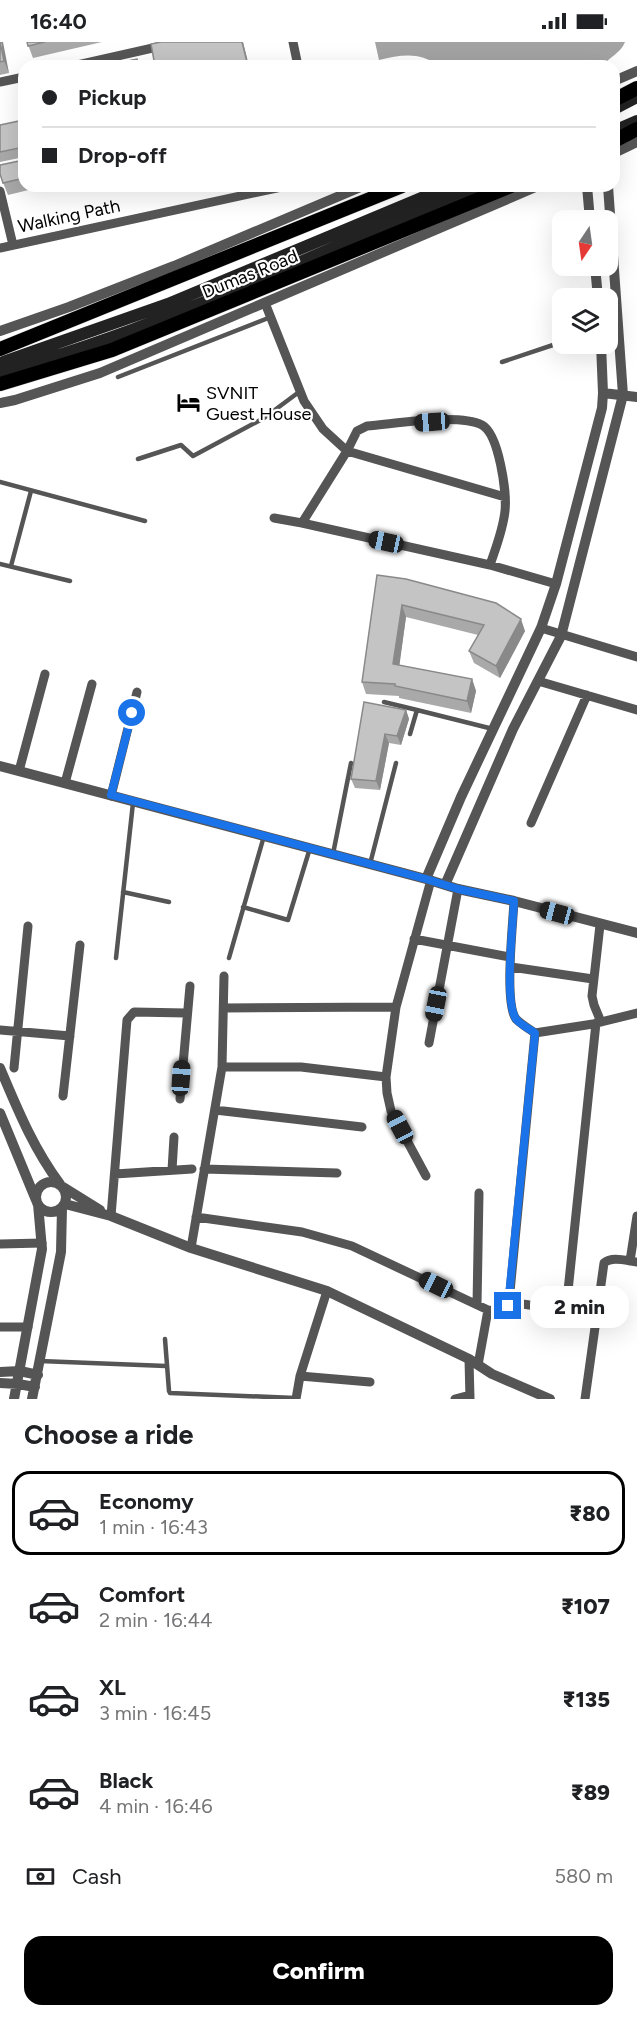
<!DOCTYPE html>
<html lang="en">
<head>
<meta charset="utf-8">
<style>
	body { margin:0; font-family:Figtree,sans-serif; background:#f2f2f2; color:#202124; height:100vh; display:flex; flex-direction:column; font-size:22px; white-space:nowrap }
	* { box-sizing:border-box; margin:0 }
	p { font-size:20px; color:#757577 }
	.icon { flex:none; width:33px; height:33px; fill:none; stroke:currentColor; stroke-width:2; stroke-linecap:round; stroke-linejoin:round }
	.map { position:relative; height:1357px; overflow:hidden }
	.sheet { display:flex; flex-direction:column; background:#fff; flex:1 }
	.sheet>* { flex:none }
	.banner { position:absolute; left:18px; top:18px; width:602px; height:132px; border-radius:18px; box-shadow:0 6px 24px #0002; display:grid; align-content:center; height:132px; padding:0 24px; background:#fff }
	.needle { width:39px; rotate:193deg }
	.tools { position:absolute; left:552px; top:168px; display:grid; gap:12px }
	.tools a { display:grid; place-items:center; width:66px; height:66px; border-radius:12px; background:#fff; box-shadow:0 6px 24px #0002; font-size:30px }
	.end { position:absolute; width:27px; height:27px; margin:-14px; border:8px solid #1a73e8; background:#fff; box-shadow:0 0 0 3px #fff }
	.from { border-radius:50% }
	.bubble { position:absolute; height:42px; border-radius:18px; background:#fff; box-shadow:0 6px 24px #0002; font-size:20px; font-weight:800; line-height:42px; text-align:center }
	.car { position:absolute; width:18px; height:36px; margin:-18px -9px; border-radius:8px; box-shadow:0 0 4px 2px #0007; background:linear-gradient(#222 24%,#8ab4d8 0 40%,#222 0 76%,#8ab4d8 0 86%,#222 0) }
	.banner b { display:flex; align-items:center; gap:21px; height:57px; font-size:22px }
	.banner b+b { border-top:2px solid #e0e0e0 }
	.banner i { width:15px; height:15px; background:#202124 }
	ul { padding:0; list-style:none }
	li { display:flex; align-items:center; gap:18px; height:84px; margin:0 12px 9px; padding:0 12px; border:3px solid transparent; border-radius:18px }
	li div { flex:1 }
	li b { display:block; font-size:22px }
	li em { font-style:normal; font-weight:800 }
	li.on { border-color:#000 }
	li>.icon { width:54px; height:54px; stroke-width:1.5 }
	h2 { padding:0 24px; font-size:27px; line-height:72px }
	.pay { display:flex; align-items:center; gap:15px; height:66px; padding:0 24px; font-size:22px }
	.pay p { margin-inline-start:auto }
	.button { display:flex; gap:12px; margin-top:auto; padding:12px 24px }
	.button a { flex:1; height:69px; border-radius:18px; background:#000; color:#fff; font-size:24px; font-weight:800; line-height:69px; text-align:center }
	.status { display:flex; justify-content:space-between; align-items:center; height:42px; padding:0 30px; background:#fff; direction:ltr }
	.status svg { height:16px; fill:currentColor }
	.map>svg:first-child { display:block }
</style>
</head>
<body>
<div class="status"><b>16:40</b><svg viewBox="0 0 49 12"><path d="M0 12V9h3v3zM5 12V6h3v6zM10 12V3h3v9zM15 12V0h3v12zM26 1h20v11H26zM47 4h2v5h-2z"/></svg></div>
<div class="map">
<svg width="637" height="1357" viewBox="0 0 637 1357">
	<rect width="100%" height="100%" fill="#fff"/>
	<!-- water -->
	<path fill="#a3a3a3" d="M375,0h250c-4,11 -15,14 -22,24h-164c-20,-15 -38,-11 -60,-6z"/>
	<g fill="none" stroke-linecap="round" stroke-linejoin="round">
		<defs>
			<path id="primary" d="M614,58l23,-12
				M614,99l23,-12
				M0,307l402,-163
				M0,342l112,-34 399,-164"/>
		</defs>
		<!-- primary casing -->
		<use href="#primary" stroke="#dbdbdb" stroke-width="15"/>
		<!-- service -->
		<path stroke="#555" stroke-width="4.5" d="M502,320l60,-20
			M118,335l153,-60
			M138,417l43,-14 12,11 71,-38 35,-26
			M0,440l145,39
			M0,522l70,17
			M11,524l20,-75
			M384,660l33,8
			M410,692l7,-24 76,19
			M333,812l18,-91
			M370,822l26,-101
			M123,850l46,10
			M243,865l45,13 22,-72
			M116,916l17,-155
			M229,916l35,-122
			M165,1297l4,52 1,2 125,5
			M40,1319l126,5"/>
		<!-- minor -->
		<path stroke="#555" stroke-width="9" d="M293,0l5,24
			M73,24l106,-24
			M0,40l24,-5
			M0,149l13,54
			M0,206l286,-62
			M265,261l39,98 19,28 24,22 158,46
			M274,476l28,5
			M490,523c6,-18 13,-35 15,-54 2,-18 -6,-77 -23,-86 -24,-12 -87,-1 -115,1l-10,5 -10,20 -45,72 188,42 66,19
			M541,586l96,29
			M538,639l99,29
			M19,729l26,-97
			M65,741l27,-99
			M111,754l26,-104
			M531,781l56,-128
			M514,859c-1,23 -10,102 2,118 5,5 13,10 19,14l58,-9 44,-11
			M600,883l-8,71 2,9 7,17
			M414,897l96,18
			M511,925l82,12
			M224,966l172,-1
			M0,988l70,6
			M429,1001l29,-154
			M222,1025h79l85,10
			M14,1026l14,-142
			M63,1054l17,-151
			M180,1057l10,-113
			M215,1068l147,17
			M204,1127l133,4
			M172,1128l2,-33
			M115,1132l77,-5
			M426,1134l-35,-65 -4,-18 -1,-16 10,-70 35,-127
			M111,1174l16,-196 7,-8 52,1
			M196,1175l106,15 50,14 136,64 15,2 4,-3 2,-7 26,-269
			M0,1202l42,-1
			M191,1206l31,-181 2,-91
			M630,1219l7,-45
			M509,1260l88,13
			M477,1263l2,-112
			M566,1268l30,-287
			M0,1285h28
			M469,1317l1,40
			M478,1323l10,-55
			M300,1334l70,6
			M296,1357l4,-23 27,-85
			M455,1357l15,-4
			M585,1357l19,-136c8,-7 23,-2 33,-1"/>
		<!-- tertiary -->
		<path stroke="#555" stroke-width="10" d="M614,39l23,-10
			M614,111l23,-11
			M587,144l3,34
			M595,224l3,32
			M0,289l69,-24 105,-41 189,-80
			M603,351l34,4
			M0,361l15,-3 85,-27 438,-187
			M0,724l426,113 32,10 56,12 123,32
			M426,837l35,-82 80,-169 15,-44 46,-176 1,-15 -2,-49
			M445,843l68,-156 48,-93 62,-241 -15,-209
			M0,1026c17,40 33,80 60,116
			M0,1071l36,87
			M36 1155a15 15 0 1 1 30 0a15 15 0 1 1-30 0Z
			M63,1145l37,23
			M65,1162l46,12 80,32 136,43 142,68 23,15 58,25
			M0,1330l20,-1 18,4
			M0,1341l18,1 17,3
			M14,1357l28,-150 -4,-45
			M32,1357l29,-147 1,-44"/>
		<!-- secondary -->
		<path stroke="#222" stroke-width="12" d="M614,67l23,-12
			M614,89l23,-10
			M0,321l168,-59 282,-118
			M0,331c165,-46 321,-122 479,-187"/>
		<!-- primary -->
		<use href="#primary" stroke="#000" stroke-width="14"/>
	</g>
	<!-- wall -->
	<path fill="#a9a9a9" d="M0,0l9,31 -9,2z
		M27,0h75l-69,16z
		M0,83l22,5 2,11v16l-24,5z
		M24,118v26h21l-37,9 -8,-20z
		M377,533l148,56 -25,47 -26,-15 -5,-12 9,-16 -72,-18 -7,48 73,14 4,12 -5,22 -72,-15v-2l-33,-2 -4,-12z
		M364,660l42,8 3,9 -8,26 -12,-2 -9,47 -25,-2 -4,-9z"/>
	<!-- shaded-wall -->
	<path fill="#898989" d="M1,0h2l6,31 -5,-12z
		M242,0h1l6,24h-1z
		M19,79l3,9 2,11v7z
		M402,563l4,12 -8,59 -5,-12z
		M521,577l4,12 -25,47 -4,-12z
		M472,637l4,12 -5,22 -4,-12z
		M406,668l3,9 -8,26 -4,-9z
		M385,692l4,9 -9,47 -4,-9z"/>
	<!-- building -->
	<path fill="#c4c4c4" stroke="#898989" stroke-width="1.5" d="M0,0l4,19 -4,1z
		M27,0h18l-17,4z
		M161,0h81l6,24h-93l-4,-22z
		M137,17l2,7h-28v-2z
		M19,79l5,26 -24,5v-27z
		M24,118v18l-21,5 -3,-9v-9z
		M377,533l29,4 90,24 25,16 -25,47 -27,-15 15,-26 -82,-20 -9,59 79,15 -5,22 -72,-15v-2l-33,-2z
		M364,660l42,8 -9,26 -12,-2 -9,47 -25,-2z"/>
	<g fill="none" stroke-linecap="round" stroke-linejoin="round">
		<!-- route -->
		<path stroke="#1a73e8" stroke-width="8" d="M132,671l-21,82 315,84 32,10 56,12c-1,23 -10,101 2,118 4,5 13,10 19,14l-27,273"/>
	</g>
	<!-- icons -->
	<defs>
		<symbol id="hotel-bare" viewBox="-9 -9 18 18"><path d="M-6-4.5h1.5V1H6V5H4.5V3h-9V5H-6ZM-4 0a1.8 1.8 0 1 1 3.6 0ZM.5 0V-2.5h3Q6-2.5 6 0Z" fill="#000" stroke="#fff" stroke-width="2.5" paint-order="stroke"/></symbol>
	</defs>
	<g fill-rule="evenodd">
		<use href="#hotel-bare" x="172" y="344" width="33" height="33"/>
	</g>
	<g text-anchor="middle" stroke-width="4.5" stroke-linejoin="round" paint-order="stroke">
		<!-- street labels -->
		<g font-size="18" fill="#000" stroke="#fff">
			<text transform="translate(69 174) rotate(-12)" y="6">Walking Path</text>
			<text transform="translate(250 232) rotate(-22)" y="6">Dumas Road</text>
		</g>
		<!-- poi labels -->
		<g font-size="18" fill="#000" stroke="#fff" text-anchor="start">
			<text x="206" y="357">SVNIT<tspan x="206" dy="21">Guest House</tspan></text>
		</g>
	</g>
</svg>
<div class="tools">
<a><svg class="needle" viewBox="-14 -14 28 28"><path d="M0-13l5 13h-10z" fill="#e53935"/><path d="M0 13l5-13h-10z" fill="#757577"/></svg></a>
<a><svg class="icon" aria-label="layers" viewBox="0 0 24 24"><path d="M12 4l9 5-9 5-9-5zM3 14l9 5 9-5"/></svg></a>
</div>
<i class="end from" style="left:132px;top:671px"></i>
<i class="end" style="left:508px;top:1264px"></i>
<div class="bubble" style="left:530px;top:1244px;width:99px">2 min</div>
<i class="car" style="left:432px;top:380px;rotate:266deg"></i>
<i class="car" style="left:386px;top:500px;rotate:282deg"></i>
<i class="car" style="left:557px;top:871px;rotate:285deg"></i>
<i class="car" style="left:436px;top:962px;rotate:191deg"></i>
<i class="car" style="left:181px;top:1036px;rotate:4deg"></i>
<i class="car" style="left:400px;top:1085px;rotate:332deg"></i>
<i class="car" style="left:436px;top:1243px;rotate:296deg"></i>
<div class="banner">
<b><i class="from"></i>Pickup</b>
<b><i></i>Drop-off</b>
</div>
</div>
<section class="sheet">
<h2>Choose a ride</h2>
<ul>
<li class="on"><svg class="icon" aria-label="car" viewBox="0 0 24 24"><path d="M5 17H2v-5l4-1 3-4h7l3 4 3 1v5h-3M9 17h6M6 11h13"/><circle cx="7" cy="17" r="2"/><circle cx="17" cy="17" r="2"/></svg><div><b>Economy</b><p>1 min · 16:43</p></div><em>₹80</em></li>
<li><svg class="icon" aria-label="car" viewBox="0 0 24 24"><path d="M5 17H2v-5l4-1 3-4h7l3 4 3 1v5h-3M9 17h6M6 11h13"/><circle cx="7" cy="17" r="2"/><circle cx="17" cy="17" r="2"/></svg><div><b>Comfort</b><p>2 min · 16:44</p></div><em>₹107</em></li>
<li><svg class="icon" aria-label="car" viewBox="0 0 24 24"><path d="M5 17H2v-5l4-1 3-4h7l3 4 3 1v5h-3M9 17h6M6 11h13"/><circle cx="7" cy="17" r="2"/><circle cx="17" cy="17" r="2"/></svg><div><b>XL</b><p>3 min · 16:45</p></div><em>₹135</em></li>
<li><svg class="icon" aria-label="car" viewBox="0 0 24 24"><path d="M5 17H2v-5l4-1 3-4h7l3 4 3 1v5h-3M9 17h6M6 11h13"/><circle cx="7" cy="17" r="2"/><circle cx="17" cy="17" r="2"/></svg><div><b>Black</b><p>4 min · 16:46</p></div><em>₹89</em></li>
</ul>
<div class="pay"><svg class="icon" aria-label="cash" viewBox="0 0 24 24"><path d="M3 7h18v10H3z"/><circle cx="12" cy="12" r="2"/></svg>Cash<p>580 m</p></div>
<div class="button"><a>Confirm</a></div>
</section>
</body>
</html>
